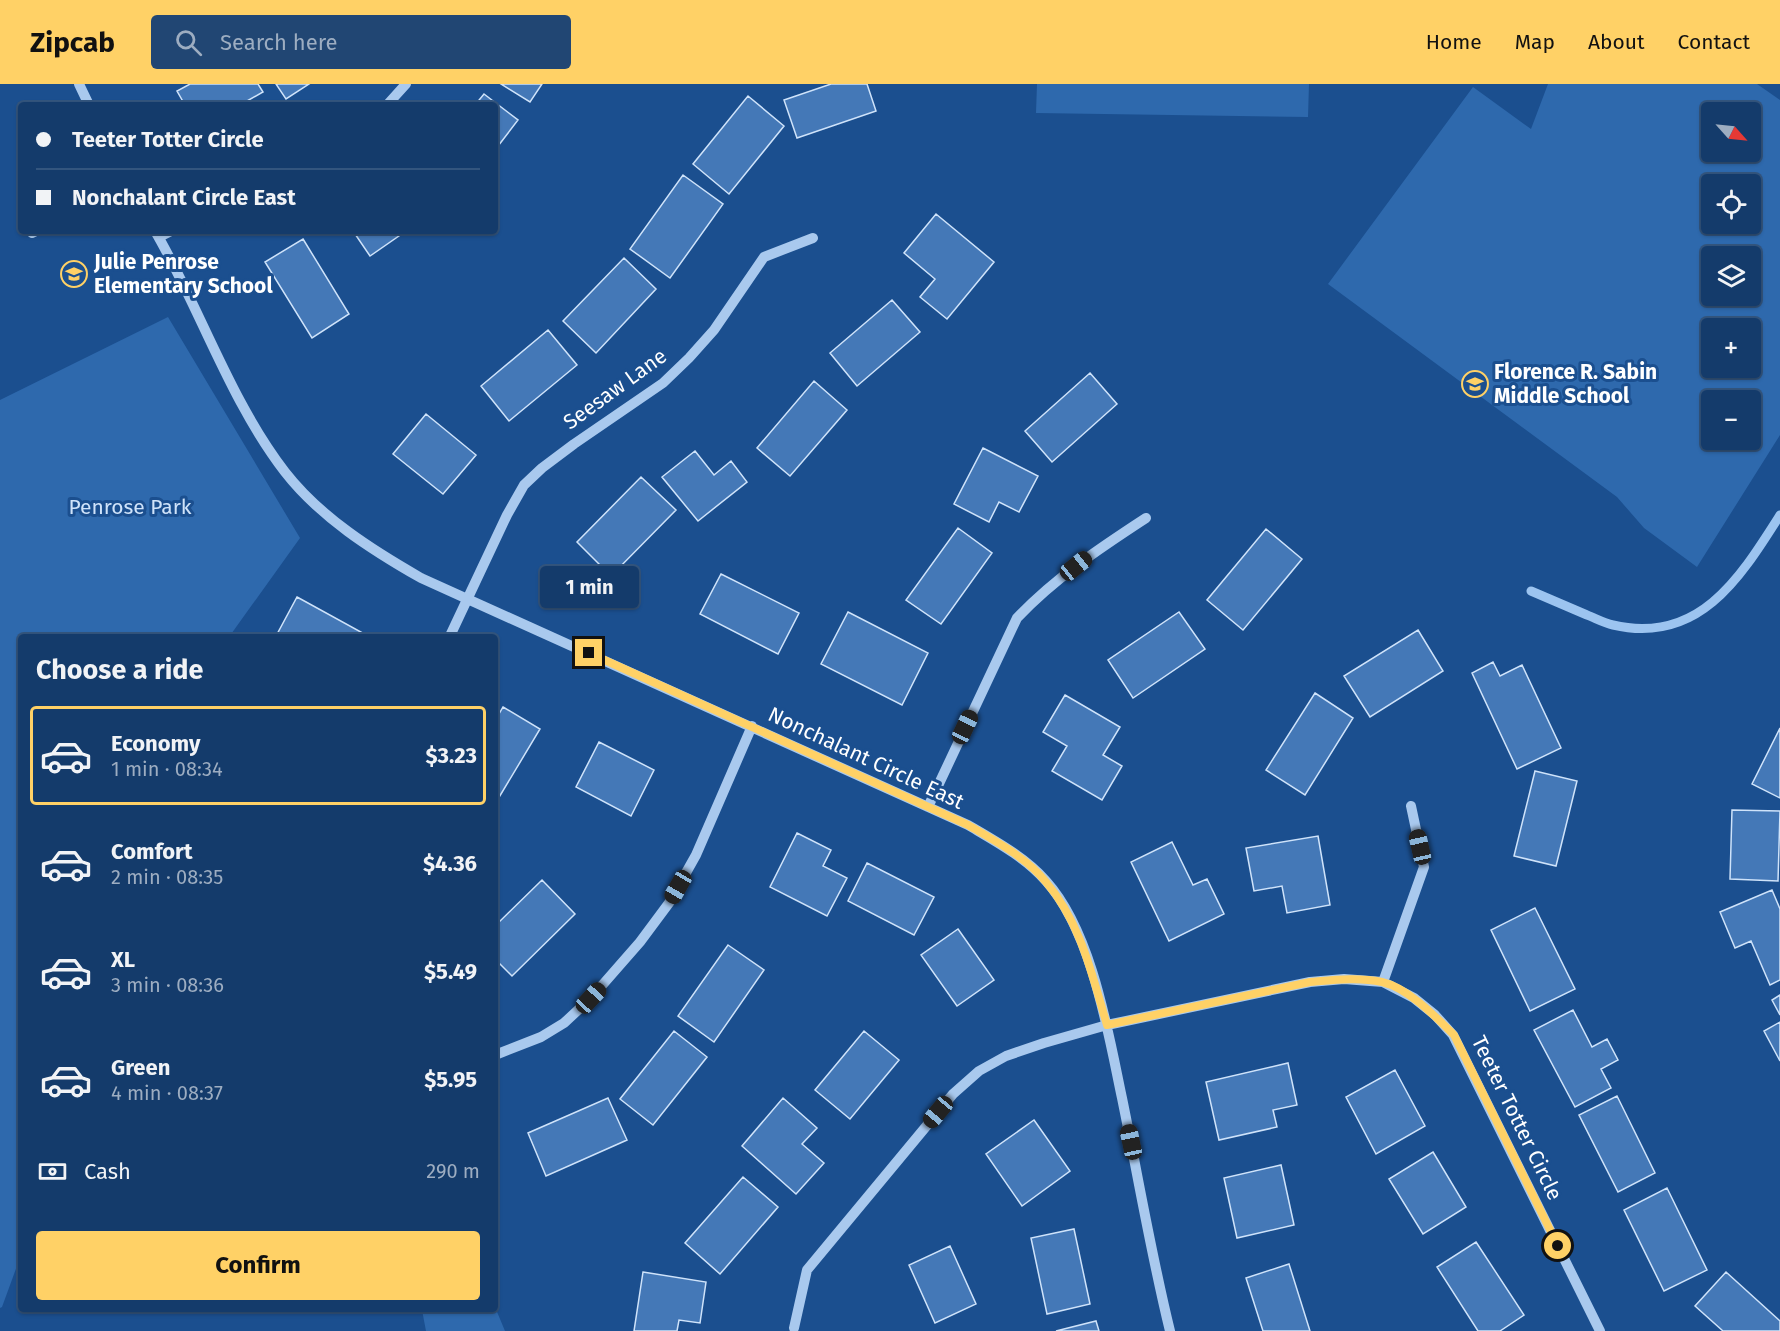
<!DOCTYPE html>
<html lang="en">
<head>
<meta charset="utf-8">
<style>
	body { margin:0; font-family:"Fira Sans",sans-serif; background:#214673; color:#f1f3f6; height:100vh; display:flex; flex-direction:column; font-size:22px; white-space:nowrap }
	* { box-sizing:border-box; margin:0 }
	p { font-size:20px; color:#9dadc1 }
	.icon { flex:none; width:33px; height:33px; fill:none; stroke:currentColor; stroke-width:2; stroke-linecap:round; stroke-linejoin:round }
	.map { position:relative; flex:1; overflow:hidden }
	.drawer { position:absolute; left:18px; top:550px; width:480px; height:678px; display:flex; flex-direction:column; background:#143b6b; border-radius:6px; box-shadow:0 2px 4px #0004,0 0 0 2px #33557e }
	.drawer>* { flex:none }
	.guide { position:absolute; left:18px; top:18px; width:480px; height:132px; border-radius:6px; box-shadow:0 2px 4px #0004,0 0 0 2px #33557e; display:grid; align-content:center; height:132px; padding:0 18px; background:#143b6b }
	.needle { width:39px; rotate:117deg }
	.controls { position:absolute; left:1701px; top:18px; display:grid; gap:12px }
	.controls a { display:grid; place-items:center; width:60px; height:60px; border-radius:6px; background:#143b6b; box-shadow:0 2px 4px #0004,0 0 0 2px #33557e; font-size:30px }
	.end { position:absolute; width:27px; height:27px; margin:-14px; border:8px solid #ffd166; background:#111; box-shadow:0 0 0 3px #111 }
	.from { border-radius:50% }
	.bubble { position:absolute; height:42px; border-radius:6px; background:#143b6b; box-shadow:0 2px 4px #0004,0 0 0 2px #33557e; font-size:20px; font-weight:700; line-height:42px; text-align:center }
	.car { position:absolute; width:18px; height:36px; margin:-18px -9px; border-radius:8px; box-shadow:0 0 4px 2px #0007; background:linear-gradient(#222 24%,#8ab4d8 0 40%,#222 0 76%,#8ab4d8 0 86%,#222 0) }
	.guide b { display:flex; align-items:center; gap:21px; height:57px; font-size:22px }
	.guide b+b { border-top:2px solid #33557e }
	.guide i { width:15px; height:15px; background:#f1f3f6 }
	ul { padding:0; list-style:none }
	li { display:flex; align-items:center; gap:18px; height:99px; margin:0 12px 9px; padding:0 6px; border:3px solid transparent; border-radius:6px }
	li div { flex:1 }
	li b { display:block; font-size:22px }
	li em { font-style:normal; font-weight:700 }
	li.current { border-color:#ffd166 }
	li>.icon { width:54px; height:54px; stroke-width:1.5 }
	h2 { padding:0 18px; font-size:27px; line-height:72px }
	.pay { display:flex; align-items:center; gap:15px; height:66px; padding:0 18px; font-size:22px }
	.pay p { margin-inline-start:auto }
	.primary-button { display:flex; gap:12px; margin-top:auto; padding:12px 18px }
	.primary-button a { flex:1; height:69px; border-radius:6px; background:#ffd166; color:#111; font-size:24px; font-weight:700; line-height:69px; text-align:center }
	header { display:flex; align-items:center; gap:36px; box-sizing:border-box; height:84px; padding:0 30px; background:#ffd166; color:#111 }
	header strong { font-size:28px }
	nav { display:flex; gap:33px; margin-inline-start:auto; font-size:21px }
	.search { width:420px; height:54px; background:#214673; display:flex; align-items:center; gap:15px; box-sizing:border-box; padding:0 21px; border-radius:6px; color:#9dadc1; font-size:22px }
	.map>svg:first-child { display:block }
</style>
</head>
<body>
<header>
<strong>Zipcab</strong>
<div class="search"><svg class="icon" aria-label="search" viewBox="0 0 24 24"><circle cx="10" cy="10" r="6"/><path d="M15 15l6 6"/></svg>Search here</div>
<nav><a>Home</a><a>Map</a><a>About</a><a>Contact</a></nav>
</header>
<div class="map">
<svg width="1780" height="1247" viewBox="0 0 1780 1247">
	<rect width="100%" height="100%" fill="#1b4f8f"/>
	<!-- green -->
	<path fill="#2e69ad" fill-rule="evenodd" d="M1037,0h272l-1,33 -272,-4z
		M1548,0h209l23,16v335l-83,132 -53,-39 -27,-31 -289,-213 145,-197 58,42zM1712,28h38v40h-38zM1712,100h38v40h-38zM1712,172h38v40h-38zM1712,244h38v40h-38zM1712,316h38v40h-38z
		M168,233l132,221 -71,99 -208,1v617l-19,52 -2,1v-908z
		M495,1223l10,24h-79l-4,-21h73z"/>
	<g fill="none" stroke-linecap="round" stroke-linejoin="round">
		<!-- stream -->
		<path stroke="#9cc4f0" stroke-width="9" d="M1531,507c19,8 37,16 56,24 8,3 17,8 26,10 86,20 127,-47 167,-110"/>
	</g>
	<!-- building -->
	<path fill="#4478b7" stroke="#cfe3fa" stroke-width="1.5" d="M190,0h68l5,8 -23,13h-55l-8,-14z
		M276,0h33l-23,15z
		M501,0h41l-12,18z
		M831,0h36l9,27 -79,27 -13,-38z
		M484,10l34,26 -23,30v-45h-20z
		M748,12l36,30 -55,68 -36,-30z
		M683,91l40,29 -53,74 -40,-29z
		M936,130l58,48 -47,57 -27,-22 15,-18 -31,-26z
		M353,147h53l-36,25z
		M303,155l46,75 -37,24 -47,-76z
		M624,174l32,31 -60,64 -33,-32z
		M892,216l28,32 -63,54 -27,-33z
		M548,246l29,35 -68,56 -28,-35z
		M1090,289l27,31 -65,58 -27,-31z
		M814,297l33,29 -57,66 -33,-28z
		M426,330l50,41 -33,39 -50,-40z
		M983,364l55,28 -19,36 -20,-10 -10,20 -35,-18z
		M695,367l19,24 17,-14 16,21 -49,39 -36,-44z
		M641,393l35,33 -65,66 -34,-34z
		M958,444l34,25 -51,71 -35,-24z
		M1266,445l36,30 -59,71 -36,-30z
		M721,490l78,39 -21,41 -78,-40z
		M297,513l73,40 -95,1z
		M848,528l80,41 -26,52 -81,-41z
		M1179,528l26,37 -72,49 -25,-38z
		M1418,546l25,41 -73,46 -26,-41z
		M1493,578l7,14 22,-11 39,83 -44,21 -45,-96z
		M1315,609l38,25 -48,77 -39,-25z
		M1065,611l55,32 -17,28 19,11 -20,34 -50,-29 15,-25 -24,-14z
		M503,623l37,22 -45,75v-83z
		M1780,644v70l-28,-14z
		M599,658l55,28 -23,46 -55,-29z
		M1535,687l42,10 -21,85 -42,-10z
		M1732,726l48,1 -2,70 -48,-2z
		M797,749l34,17 -8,16 24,12 -20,38 -57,-29z
		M1318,752l12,69 -43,8 -5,-27 -28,5 -8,-43z
		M1172,758l21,43 14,-6 17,35 -55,27 -38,-79z
		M867,779l67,34 -20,38 -66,-34z
		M542,796l33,34 -63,62 -17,-17v-33z
		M1772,806l8,19v71l-10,5 -19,-44 -16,7 -15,-36z
		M1535,824l40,81 -45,22 -39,-81z
		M958,845l36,51 -37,26 -36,-51z
		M728,861l36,25 -50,72 -36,-26z
		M1780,911v20l-8,-15z
		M1573,926l19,37 15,-8 11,21 -17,9 10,19 -36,19 -41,-77z
		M1780,938v39l-16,-30z
		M674,947l33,26 -54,68 -33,-26z
		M864,947l35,29 -49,59 -35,-29z
		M1288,979l9,42 -24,5 4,17 -58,13 -13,-58z
		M1395,986l30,56 -49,28 -30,-57z
		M1617,1012l38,77 -37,19 -39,-77z
		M608,1014l19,42 -81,36 -18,-43z
		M783,1014l34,30 -15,16 22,19 -28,31 -54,-48z
		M1034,1036l36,51 -48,35 -36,-52z
		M1433,1068l33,55 -43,27 -34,-55z
		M1281,1081l13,60 -57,13 -13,-60z
		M743,1093l35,30 -58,67 -35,-31z
		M1667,1104l40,82 -43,21 -40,-81z
		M1074,1145l16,75 -43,10 -16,-76z
		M1476,1158l48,73 -24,16h-22l-41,-64z
		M950,1162l26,58 -41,19 -26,-58z
		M1289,1180l21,67h-47l-17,-53z
		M643,1188l63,10 -6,41 -21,-3 -2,11h-43z
		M1726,1188l54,49v10h-57l-28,-25z
		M1096,1237l3,10h-43z"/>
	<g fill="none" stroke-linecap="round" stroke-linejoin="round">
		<!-- minor -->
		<path stroke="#a9c9ee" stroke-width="10" d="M79,0l10,21
			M387,21l19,-21
			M155,147c46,79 74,168 130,241 35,45 87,78 136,106l547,247c27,16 57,32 78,56 46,51 62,151 76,217 16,78 29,156 48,233
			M32,149l4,-2
			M159,153l12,-6
			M449,554l58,-123 17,-30 18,-17 32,-24 89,-61 26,-25 25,-28 50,-73 49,-19
			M928,723l89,-189c38,-40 83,-70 129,-100
			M1383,898l31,16 21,17 18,20 147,296
			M495,971l46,-18 23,-14 27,-25 49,-56 29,-39 27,-48 56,-129
			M794,1244l13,-58 146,-176 26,-23 27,-15 38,-13 63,-18 203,-43 34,-3 39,3 41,-115 -13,-61"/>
	</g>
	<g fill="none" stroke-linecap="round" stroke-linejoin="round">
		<!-- route -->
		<path stroke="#ffd166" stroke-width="8" d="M589,569l379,172c27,16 58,32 78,57 35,41 46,93 61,143l203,-43c24,-2 48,-5 72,0 26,6 53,34 72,53l104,211"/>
	</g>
	<!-- icons -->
	<defs>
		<symbol id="school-ring" viewBox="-11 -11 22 22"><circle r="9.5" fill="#1b4f8f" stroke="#ffd166" stroke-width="1.5"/><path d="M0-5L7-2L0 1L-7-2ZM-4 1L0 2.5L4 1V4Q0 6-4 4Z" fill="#ffd166"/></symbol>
	</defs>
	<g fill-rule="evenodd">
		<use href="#school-ring" x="59" y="175" width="30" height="30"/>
		<use href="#school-ring" x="1460" y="285" width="30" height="30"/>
	</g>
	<g text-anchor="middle" stroke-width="6" stroke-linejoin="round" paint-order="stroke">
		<!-- poi labels -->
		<g font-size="21" font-weight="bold" fill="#fff" stroke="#1b4f8f" text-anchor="start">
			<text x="94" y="185">Julie Penrose<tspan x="94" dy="24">Elementary School</tspan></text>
			<text x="1494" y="295">Florence R. Sabin<tspan x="1494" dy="24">Middle School</tspan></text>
		</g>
		<!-- street labels -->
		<g font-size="21" fill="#fff" stroke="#1b4f8f">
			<text transform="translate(615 305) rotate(-36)" y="7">Seesaw Lane</text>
			<text transform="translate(866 674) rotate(25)" y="7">Nonchalant Circle East</text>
			<text transform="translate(1517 1034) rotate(64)" y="7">Teeter Totter Circle</text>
		</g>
		<!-- park labels -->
		<g font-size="21" fill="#cfe3fa" stroke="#1b4f8f">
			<text x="130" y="430">Penrose Park</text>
		</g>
	</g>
</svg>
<div class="controls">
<a><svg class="needle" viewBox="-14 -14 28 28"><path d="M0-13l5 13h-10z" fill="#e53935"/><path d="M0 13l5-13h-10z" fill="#9dadc1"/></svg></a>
<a><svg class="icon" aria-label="locate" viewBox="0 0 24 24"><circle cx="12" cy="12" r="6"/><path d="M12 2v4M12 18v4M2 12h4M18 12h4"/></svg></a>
<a><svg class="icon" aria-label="layers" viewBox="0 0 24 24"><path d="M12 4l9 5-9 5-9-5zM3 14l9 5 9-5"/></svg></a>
<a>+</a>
<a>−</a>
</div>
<i class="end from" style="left:1558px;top:1162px"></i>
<i class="end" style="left:589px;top:569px"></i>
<div class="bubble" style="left:540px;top:482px;width:99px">1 min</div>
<i class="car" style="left:1076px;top:482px;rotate:51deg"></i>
<i class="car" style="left:965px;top:643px;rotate:25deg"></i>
<i class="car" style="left:1420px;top:763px;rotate:347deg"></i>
<i class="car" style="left:678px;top:803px;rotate:210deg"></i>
<i class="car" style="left:591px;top:914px;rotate:43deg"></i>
<i class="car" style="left:938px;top:1028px;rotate:220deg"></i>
<i class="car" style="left:1131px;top:1058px;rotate:348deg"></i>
<div class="guide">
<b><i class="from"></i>Teeter Totter Circle</b>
<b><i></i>Nonchalant Circle East</b>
</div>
<section class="drawer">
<h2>Choose a ride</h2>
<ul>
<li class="current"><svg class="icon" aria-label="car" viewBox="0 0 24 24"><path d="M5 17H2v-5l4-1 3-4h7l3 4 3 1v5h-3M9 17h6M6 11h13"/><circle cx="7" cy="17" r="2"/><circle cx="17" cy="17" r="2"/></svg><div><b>Economy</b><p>1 min · 08:34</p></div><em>$3.23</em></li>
<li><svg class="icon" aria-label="car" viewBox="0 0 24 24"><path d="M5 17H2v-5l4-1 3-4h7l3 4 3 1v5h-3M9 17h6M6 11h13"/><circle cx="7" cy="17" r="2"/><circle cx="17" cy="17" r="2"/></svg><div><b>Comfort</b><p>2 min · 08:35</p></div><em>$4.36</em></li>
<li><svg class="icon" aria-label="car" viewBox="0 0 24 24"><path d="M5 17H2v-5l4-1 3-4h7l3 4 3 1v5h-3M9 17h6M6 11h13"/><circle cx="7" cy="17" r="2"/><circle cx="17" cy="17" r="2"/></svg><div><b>XL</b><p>3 min · 08:36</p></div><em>$5.49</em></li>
<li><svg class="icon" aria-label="car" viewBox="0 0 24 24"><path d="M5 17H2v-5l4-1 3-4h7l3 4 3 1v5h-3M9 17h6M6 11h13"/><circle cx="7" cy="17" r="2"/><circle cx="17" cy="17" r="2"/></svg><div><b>Green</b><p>4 min · 08:37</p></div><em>$5.95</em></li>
</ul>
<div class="pay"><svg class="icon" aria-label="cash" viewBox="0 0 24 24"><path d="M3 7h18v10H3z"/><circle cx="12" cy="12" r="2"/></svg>Cash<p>290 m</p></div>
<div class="primary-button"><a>Confirm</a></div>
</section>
</div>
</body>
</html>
